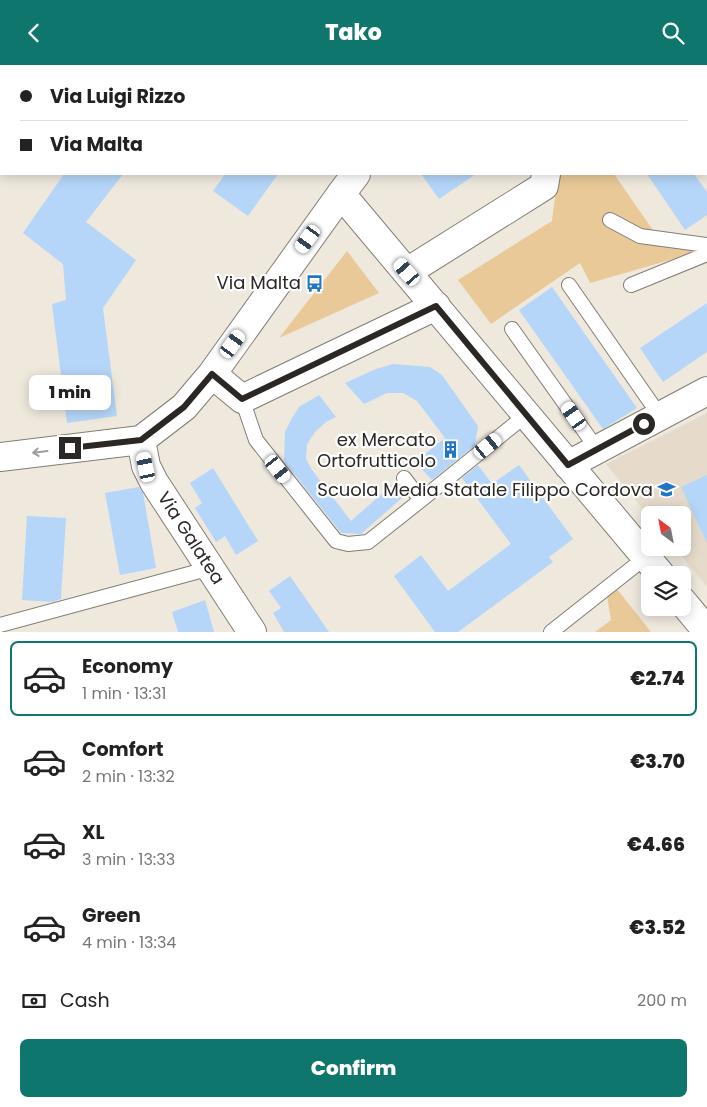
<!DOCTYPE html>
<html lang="en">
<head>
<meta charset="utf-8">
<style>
	body { margin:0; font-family:Poppins,sans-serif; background:#f6f6f6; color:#222; height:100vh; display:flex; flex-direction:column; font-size:19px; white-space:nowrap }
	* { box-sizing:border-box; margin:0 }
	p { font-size:16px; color:#767676 }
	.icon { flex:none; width:28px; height:28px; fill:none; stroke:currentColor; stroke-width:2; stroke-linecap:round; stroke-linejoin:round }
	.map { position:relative; height:567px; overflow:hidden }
	.drawer { display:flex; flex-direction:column; background:#fff; flex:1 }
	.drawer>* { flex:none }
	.hud { position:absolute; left:0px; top:0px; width:708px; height:110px; box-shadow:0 2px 12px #0003; display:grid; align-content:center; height:110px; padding:0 20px; background:#fff }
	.needle { width:32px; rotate:328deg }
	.fabs { position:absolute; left:641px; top:441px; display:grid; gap:10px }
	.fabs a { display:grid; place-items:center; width:50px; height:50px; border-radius:8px; background:#fff; box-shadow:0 2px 12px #0003; font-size:25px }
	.end { position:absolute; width:22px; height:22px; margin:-11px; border:6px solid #2a2724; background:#fff; box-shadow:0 0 0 2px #fff }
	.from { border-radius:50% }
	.bubble { position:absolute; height:35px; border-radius:8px; background:#fff; box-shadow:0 2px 12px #0003; font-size:16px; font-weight:800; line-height:35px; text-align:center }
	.car { position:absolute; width:15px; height:30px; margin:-15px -8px; border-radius:6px; box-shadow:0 0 4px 1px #0007; background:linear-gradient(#fff 24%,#345 0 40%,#fff 0 76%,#345 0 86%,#fff 0) }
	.hud b { display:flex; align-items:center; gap:18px; height:48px; font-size:19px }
	.hud b+b { border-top:1px solid #e0e0e0 }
	.hud i { width:12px; height:12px; background:#222 }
	ul { padding:9px 0 0; list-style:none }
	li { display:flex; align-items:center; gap:15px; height:75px; margin:0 10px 8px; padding:0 10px; border:2px solid transparent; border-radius:8px }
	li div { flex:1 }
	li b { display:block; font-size:19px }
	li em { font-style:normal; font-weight:800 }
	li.selected { border-color:#0f766e }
	li>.icon { width:45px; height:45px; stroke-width:1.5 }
	.pay { display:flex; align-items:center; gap:12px; height:55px; padding:0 20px; font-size:19px }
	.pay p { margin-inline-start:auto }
	.button { display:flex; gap:10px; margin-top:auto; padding:10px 20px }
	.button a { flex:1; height:58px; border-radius:8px; background:#0f766e; color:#fff; font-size:20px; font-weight:800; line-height:58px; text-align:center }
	header { display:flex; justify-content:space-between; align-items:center; height:65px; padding:0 20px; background:#0f766e; color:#fff; font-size:22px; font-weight:800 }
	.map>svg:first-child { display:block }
</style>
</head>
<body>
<header><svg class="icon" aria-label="back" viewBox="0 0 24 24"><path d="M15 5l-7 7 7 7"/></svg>Tako<svg class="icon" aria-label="search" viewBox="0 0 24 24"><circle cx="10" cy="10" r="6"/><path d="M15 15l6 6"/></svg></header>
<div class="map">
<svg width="707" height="567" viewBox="0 0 707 567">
	<rect width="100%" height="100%" fill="#eee8dd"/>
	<!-- built -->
	<path fill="#e6dbcb" d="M707,348v174l-32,-39 7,-1v-32h-32v3l-44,-54z"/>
	<!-- green -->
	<path fill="#e9c998" d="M677,0h30v78l-1,-77h-31z
		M558,109h56l50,72 37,5 -111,32 -10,-20 -89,61 -33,-44 94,-59z
		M347,186l32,42 -100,45z
		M617,524l34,43h-56l16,-12 -4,-24z"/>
	<!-- building -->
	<path fill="#b5d6f9" d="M64,109h59l-37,48 50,38 -33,48 14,108 -50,7 -15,-119 14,-4 -3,-36 -40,-31z
		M225,109h53l-30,42 -35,-25z
		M421,109h55l-37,25z
		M647,109h47l13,18v23l-22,15z
		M552,222l85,121 -34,21 -84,-119z
		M707,238v49l-44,30 -23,-34z
		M393,299l37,3 12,8 36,51 -3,19 -43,35 -17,-18 30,-24 -28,-37 -14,-8h-16l-23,11 -19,-21 31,-14z
		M319,330l17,22 -10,5 -11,10 -8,12 -1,15 6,11 39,51 42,-37 11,12 -43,38 -20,-1 -57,-72 1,-29 7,-14 7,-11z
		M478,400l14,19 27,-19 54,74 -24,18 4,5 -95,70h-23l-41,-56 27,-21 27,36 63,-47 -49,-66z
		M213,403l45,73 -22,14 -11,-19 -9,6 -21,-34 7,-5 -12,-20z
		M707,410v68l-26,-56z
		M139,422l4,6 13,75 -36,7 -15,-82z
		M27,451l39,2 -5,81 -9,3 -30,-2z
		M290,511l39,56h-45l-11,-19 8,-5 -12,-17z
		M205,535l9,32h-36l-6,-20z"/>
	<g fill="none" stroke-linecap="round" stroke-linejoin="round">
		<defs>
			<path id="lane" d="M610,155l30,16 67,9
				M569,220l91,131
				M631,220l76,-31
				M512,264l85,120
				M242,334l14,41 80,101 12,3 20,-2 53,-42 -17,-22
				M421,435l105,-85
				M0,560l211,-57
				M551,567l95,-75"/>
			<path id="street" d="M418,0l1,1
				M649,1l2,-1
				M407,207l137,-86 2,-12
				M212,309l30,25 194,-93
				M141,375l5,26 8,16 98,150
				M0,392l141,-17 43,-33 28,-33 129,-180
				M568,400l139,-74"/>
			<path id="secondary" d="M434,1l1,-1
				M356,109l-15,20 320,381
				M682,536l25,30"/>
		</defs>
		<!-- lane casing -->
		<use href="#lane" stroke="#837d74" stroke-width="16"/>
		<!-- street casing -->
		<use href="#street" stroke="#837d74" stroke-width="30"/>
		<!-- secondary casing -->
		<use href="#secondary" stroke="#837d74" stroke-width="30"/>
		<!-- lane -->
		<use href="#lane" stroke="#fff" stroke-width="14"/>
		<!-- street -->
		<use href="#street" stroke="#fff" stroke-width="28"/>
		<!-- secondary -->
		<use href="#secondary" stroke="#fff" stroke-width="28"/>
	</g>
	<!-- one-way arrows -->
	<defs><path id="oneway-shaft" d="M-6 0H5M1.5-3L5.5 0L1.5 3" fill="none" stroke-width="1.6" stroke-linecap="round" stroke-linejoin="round" transform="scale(1.25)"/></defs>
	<use stroke="#9f9e9c" href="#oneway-shaft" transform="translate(40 387) rotate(173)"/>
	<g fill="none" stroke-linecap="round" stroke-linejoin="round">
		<!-- route -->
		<path stroke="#2a2724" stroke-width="6" d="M70,383l71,-8 43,-33 28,-33 30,25 194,-93 132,159 76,-41"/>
	</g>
	<!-- icons -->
	<defs>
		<symbol id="bus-bare" viewBox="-9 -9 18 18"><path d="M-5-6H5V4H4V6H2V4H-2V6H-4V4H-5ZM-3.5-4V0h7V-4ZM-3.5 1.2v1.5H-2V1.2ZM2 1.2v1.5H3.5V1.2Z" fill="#2076c4" stroke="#fff" stroke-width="2.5" paint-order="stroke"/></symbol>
		<symbol id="building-bare" viewBox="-9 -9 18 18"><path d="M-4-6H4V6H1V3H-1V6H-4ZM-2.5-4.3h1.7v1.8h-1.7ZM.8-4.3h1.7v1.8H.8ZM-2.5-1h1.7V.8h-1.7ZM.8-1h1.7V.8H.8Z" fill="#2076c4" stroke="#fff" stroke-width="2.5" paint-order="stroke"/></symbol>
		<symbol id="school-bare" viewBox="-9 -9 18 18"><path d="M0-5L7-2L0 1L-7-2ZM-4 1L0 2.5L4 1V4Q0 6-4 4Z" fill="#2076c4" stroke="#fff" stroke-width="2.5" paint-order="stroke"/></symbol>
	</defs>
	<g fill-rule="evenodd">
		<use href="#bus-bare" x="302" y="206" width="25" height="25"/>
		<use href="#building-bare" x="438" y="372" width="25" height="25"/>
		<use href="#school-bare" x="654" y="412" width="25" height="25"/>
	</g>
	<g text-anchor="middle" stroke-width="4.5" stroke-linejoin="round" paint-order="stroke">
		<!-- poi labels -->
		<g font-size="18" fill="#2a2724" stroke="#fff" text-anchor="end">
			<text x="301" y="224">Via Malta</text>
			<text x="436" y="381">ex Mercato<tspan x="436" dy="21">Ortofrutticolo</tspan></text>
			<text x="653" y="431">Scuola Media Statale Filippo Cordova</text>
		</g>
		<!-- street labels -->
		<g font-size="18" fill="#2a2724" stroke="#fff">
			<text transform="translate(191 473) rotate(57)" y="6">Via Galatea</text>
		</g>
	</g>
</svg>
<div class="fabs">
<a><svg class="needle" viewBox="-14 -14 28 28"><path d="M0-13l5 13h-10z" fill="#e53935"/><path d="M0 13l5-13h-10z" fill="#767676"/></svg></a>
<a><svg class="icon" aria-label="layers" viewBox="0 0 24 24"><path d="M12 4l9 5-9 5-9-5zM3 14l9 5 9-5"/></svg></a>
</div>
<i class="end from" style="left:644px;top:359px"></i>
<i class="end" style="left:70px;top:383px"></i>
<div class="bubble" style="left:29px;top:310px;width:82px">1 min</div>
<i class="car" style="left:308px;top:174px;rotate:216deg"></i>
<i class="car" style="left:407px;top:207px;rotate:319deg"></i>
<i class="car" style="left:233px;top:279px;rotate:36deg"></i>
<i class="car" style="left:574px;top:351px;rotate:325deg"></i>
<i class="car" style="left:488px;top:381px;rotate:51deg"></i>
<i class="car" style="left:146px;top:402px;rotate:348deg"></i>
<i class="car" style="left:278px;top:404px;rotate:141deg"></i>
<div class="hud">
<b><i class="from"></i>Via Luigi Rizzo</b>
<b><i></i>Via Malta</b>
</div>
</div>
<section class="drawer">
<ul>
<li class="selected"><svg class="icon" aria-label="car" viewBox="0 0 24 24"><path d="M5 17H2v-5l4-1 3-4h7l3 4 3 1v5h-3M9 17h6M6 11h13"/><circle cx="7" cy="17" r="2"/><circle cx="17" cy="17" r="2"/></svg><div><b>Economy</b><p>1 min · 13:31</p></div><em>€2.74</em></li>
<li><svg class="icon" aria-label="car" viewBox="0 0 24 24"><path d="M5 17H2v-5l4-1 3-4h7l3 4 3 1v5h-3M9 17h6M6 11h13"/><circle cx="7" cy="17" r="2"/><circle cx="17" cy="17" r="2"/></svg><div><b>Comfort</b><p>2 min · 13:32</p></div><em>€3.70</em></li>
<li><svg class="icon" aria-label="car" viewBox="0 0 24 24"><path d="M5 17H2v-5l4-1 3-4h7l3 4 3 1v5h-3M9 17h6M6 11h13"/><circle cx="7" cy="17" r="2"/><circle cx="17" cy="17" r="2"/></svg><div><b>XL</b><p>3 min · 13:33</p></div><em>€4.66</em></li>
<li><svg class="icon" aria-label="car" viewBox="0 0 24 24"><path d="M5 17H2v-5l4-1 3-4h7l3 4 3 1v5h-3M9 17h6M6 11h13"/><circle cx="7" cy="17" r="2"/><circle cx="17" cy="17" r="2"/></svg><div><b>Green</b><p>4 min · 13:34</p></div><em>€3.52</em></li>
</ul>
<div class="pay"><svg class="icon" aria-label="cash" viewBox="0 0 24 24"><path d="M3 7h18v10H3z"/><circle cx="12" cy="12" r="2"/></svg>Cash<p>200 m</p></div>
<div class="button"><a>Confirm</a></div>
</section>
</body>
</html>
